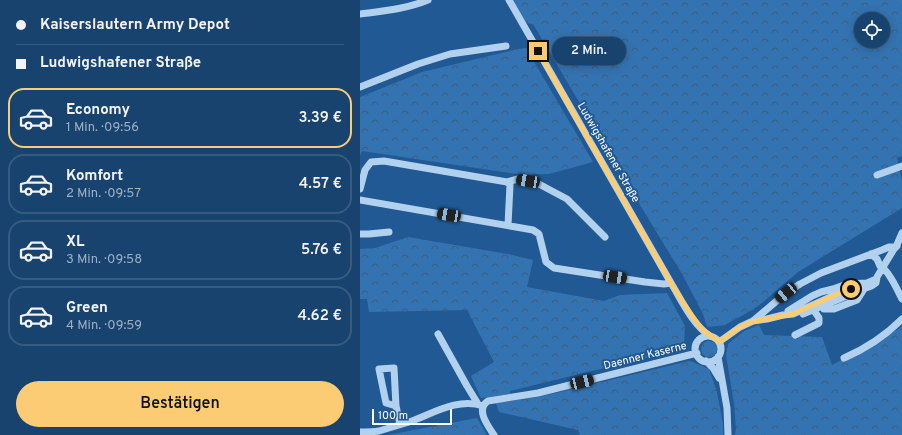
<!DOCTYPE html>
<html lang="de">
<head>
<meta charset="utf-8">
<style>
	body { margin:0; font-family:Overpass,sans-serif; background:#214a73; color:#f1f3f6; height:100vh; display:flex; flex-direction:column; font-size:15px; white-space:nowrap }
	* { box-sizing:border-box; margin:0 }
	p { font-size:13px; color:#9fb0c2 }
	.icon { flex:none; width:22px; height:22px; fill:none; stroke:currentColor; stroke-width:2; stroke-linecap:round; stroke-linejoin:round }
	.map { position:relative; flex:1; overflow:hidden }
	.panel { display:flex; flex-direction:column; background:#18436e; width:360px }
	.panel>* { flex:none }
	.banner { display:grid; align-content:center; height:88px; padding:0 16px; background:#18436e }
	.buttons { position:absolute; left:494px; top:12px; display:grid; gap:8px }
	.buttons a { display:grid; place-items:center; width:36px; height:36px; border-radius:50%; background:#18436e; box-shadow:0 2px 10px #0003,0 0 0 1px #365c81; font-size:20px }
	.scale { position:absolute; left:12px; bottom:10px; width:80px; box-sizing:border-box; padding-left:4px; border:2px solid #fff; border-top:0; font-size:11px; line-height:14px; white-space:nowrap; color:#fff; -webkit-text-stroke:3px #205993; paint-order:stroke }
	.end { position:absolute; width:18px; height:18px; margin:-9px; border:5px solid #fbcc73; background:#111; box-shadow:0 0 0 2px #111 }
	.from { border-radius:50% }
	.bubble { position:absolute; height:28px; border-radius:14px; background:#18436e; box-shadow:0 2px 10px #0003,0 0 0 1px #365c81; font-size:13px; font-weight:600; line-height:28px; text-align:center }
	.car { position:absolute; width:12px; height:24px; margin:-12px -6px; border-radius:5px; box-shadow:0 0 3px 1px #0007; background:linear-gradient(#222 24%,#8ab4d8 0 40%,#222 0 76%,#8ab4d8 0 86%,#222 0) }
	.banner b { display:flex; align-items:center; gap:14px; height:38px; font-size:15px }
	.banner b+b { border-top:1px solid #365c81 }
	.banner i { width:10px; height:10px; background:#f1f3f6 }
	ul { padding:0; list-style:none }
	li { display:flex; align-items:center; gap:12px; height:60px; margin:0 8px 6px; padding:0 8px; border:2px solid #365c81; border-radius:16px }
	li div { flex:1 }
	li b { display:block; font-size:15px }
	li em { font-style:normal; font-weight:600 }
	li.current { border-color:#fbcc73 }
	li>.icon { width:36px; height:36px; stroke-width:1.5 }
	.action { display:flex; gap:8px; margin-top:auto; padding:8px 16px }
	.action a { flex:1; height:46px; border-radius:24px; background:#fbcc73; color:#111; font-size:16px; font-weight:600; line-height:46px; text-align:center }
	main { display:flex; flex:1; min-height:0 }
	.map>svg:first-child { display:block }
</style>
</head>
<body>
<main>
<section class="panel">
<div class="banner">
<b><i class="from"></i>Kaiserslautern Army Depot</b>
<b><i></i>Ludwigshafener Straße</b>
</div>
<ul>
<li class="current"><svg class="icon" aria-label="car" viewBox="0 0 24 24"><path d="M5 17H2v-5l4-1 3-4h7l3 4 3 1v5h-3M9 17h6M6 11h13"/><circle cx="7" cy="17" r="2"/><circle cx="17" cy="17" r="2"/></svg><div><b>Economy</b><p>1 Min. · 09:56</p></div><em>3.39 €</em></li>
<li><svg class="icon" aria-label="car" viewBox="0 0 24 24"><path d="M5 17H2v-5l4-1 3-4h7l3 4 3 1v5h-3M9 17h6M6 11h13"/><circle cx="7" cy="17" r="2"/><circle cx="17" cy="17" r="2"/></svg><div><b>Komfort</b><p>2 Min. · 09:57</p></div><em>4.57 €</em></li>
<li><svg class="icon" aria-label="car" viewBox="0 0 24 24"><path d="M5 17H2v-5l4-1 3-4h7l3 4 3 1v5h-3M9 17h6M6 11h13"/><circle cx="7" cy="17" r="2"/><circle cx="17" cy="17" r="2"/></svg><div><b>XL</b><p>3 Min. · 09:58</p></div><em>5.76 €</em></li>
<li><svg class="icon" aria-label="car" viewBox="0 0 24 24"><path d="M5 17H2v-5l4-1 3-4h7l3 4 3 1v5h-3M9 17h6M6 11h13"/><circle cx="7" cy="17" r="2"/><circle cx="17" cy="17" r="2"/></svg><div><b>Green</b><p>4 Min. · 09:59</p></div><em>4.62 €</em></li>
</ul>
<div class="action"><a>Bestätigen</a></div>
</section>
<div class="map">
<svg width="542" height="435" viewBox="0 0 542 435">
	<defs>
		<pattern id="grass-tufts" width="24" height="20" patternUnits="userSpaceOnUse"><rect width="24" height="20" fill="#3473b1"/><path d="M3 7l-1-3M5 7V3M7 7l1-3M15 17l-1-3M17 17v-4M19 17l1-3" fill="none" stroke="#415e79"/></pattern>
		<pattern id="forest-crowns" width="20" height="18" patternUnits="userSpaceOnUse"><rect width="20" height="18" fill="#3473b1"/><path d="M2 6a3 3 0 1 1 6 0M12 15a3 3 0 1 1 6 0" fill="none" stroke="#415e79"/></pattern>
	</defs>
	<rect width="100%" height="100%" fill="#205993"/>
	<!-- grass -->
	<path fill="url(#grass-tufts)" d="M341 349a8 8 0 1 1 16 0a8 8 0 1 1-16 0Z"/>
	<!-- forest -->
	<path fill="url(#forest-crowns)" fill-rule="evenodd" d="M153,0h389v156l-5,2 5,23v27l-104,64 -36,31 -10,7 -27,15 -17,2 -2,-3 -3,-10 -21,-40 -51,-84 -98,-166 -8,-1zM501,19h22v22h-22z
		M166,48l67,114 -44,12 -26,1 -161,-24 -2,5v-59l62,-25 96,-23z
		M48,237l100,17 25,6 -6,27 77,14 16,-6 47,-2 18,33 -1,20 -10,5 -164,40v3l-29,4 -10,-22 23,-14 -27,-52 -98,2 -2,-13h-7v-50l15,-1z
		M399,325l5,10 58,2 10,28 68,-37 2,-2v109h-167l1,-6 -2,-25 -8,-49 2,-11 16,-13z
		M329,361l4,1 16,7 8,23 6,32v11h-143l-2,-5 -79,-18 -3,-9 43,-6z
		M117,418l10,17h-99z"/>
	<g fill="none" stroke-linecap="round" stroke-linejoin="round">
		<!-- minor -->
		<path stroke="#b2d1ee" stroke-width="7" d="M149,0l162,283c11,18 21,41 39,53
			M0,14c23,-3 46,-5 68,-14
			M0,87l58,-23 32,-10 56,-8
			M517,175l25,-9
			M147,182l11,-3 19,4 30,16 38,38
			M0,189l5,-19 6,-8 13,-1 123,21 3,3 -2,40
			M0,200l173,30 6,4 7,28 8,6 91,14 19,2 7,-1
			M0,234h9l20,-2
			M511,254l6,5 3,7c8,3 18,25 22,33
			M464,309h10l23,-9 7,-11
			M428,311l24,-15 9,-4 12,-3 14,-5 20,-1 7,-3
			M443,314l58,-24
			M393,321l14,-2 16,-4 10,-1 53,-24c11,-3 21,1 30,-7l1,-6 17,-28 3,-3
			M78,334l29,52 11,18
			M435,335l24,-12v-5l-4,-6
			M335 349a13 13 0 1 1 26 0a13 13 0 1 1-26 0Z
			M359,342l21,-15 13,-6 33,-28 14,-9 21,-11 61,-23 7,-3h7l6,-14
			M358,357l9,51 1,27
			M484,358c23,-10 40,-21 58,-39
			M346,361l7,7 6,10
			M36,406l-10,-3 -7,-34 15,-1 2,38 4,18
			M0,432c6,0 13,0 19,-1 10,-3 20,-6 30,-9 23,-8 49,-25 74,-16
			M134,435c-6,-9 -19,-26 -6,-34l50,-8 159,-40"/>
	</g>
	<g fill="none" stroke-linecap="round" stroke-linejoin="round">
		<!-- route -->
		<path stroke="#fbcc73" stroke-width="5" d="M178,51l133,232c10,16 19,32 31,46 5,6 12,7 17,13l21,-15 11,-5 42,-8 53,-24 5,-1"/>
	</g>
	<g text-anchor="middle" stroke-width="4" stroke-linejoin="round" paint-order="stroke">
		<!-- street labels -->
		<g font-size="11" fill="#fff" stroke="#205993">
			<text transform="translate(249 152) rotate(60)" y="4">Ludwigshafener Straße</text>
			<text transform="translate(285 355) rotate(-14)" y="4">Daenner Kaserne</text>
		</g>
	</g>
</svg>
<div class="buttons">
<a><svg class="icon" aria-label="locate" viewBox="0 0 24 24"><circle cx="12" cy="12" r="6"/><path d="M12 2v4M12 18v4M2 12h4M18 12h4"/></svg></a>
</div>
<div class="scale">100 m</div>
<i class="end from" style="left:491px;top:289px"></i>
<i class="end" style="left:178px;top:51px"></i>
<div class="bubble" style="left:192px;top:37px;width:74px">2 Min.</div>
<i class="car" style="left:168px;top:181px;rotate:280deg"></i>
<i class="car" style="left:89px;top:215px;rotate:280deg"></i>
<i class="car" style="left:255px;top:277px;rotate:99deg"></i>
<i class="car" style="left:426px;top:293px;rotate:231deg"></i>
<i class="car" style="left:222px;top:382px;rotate:76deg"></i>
</div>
</main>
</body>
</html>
